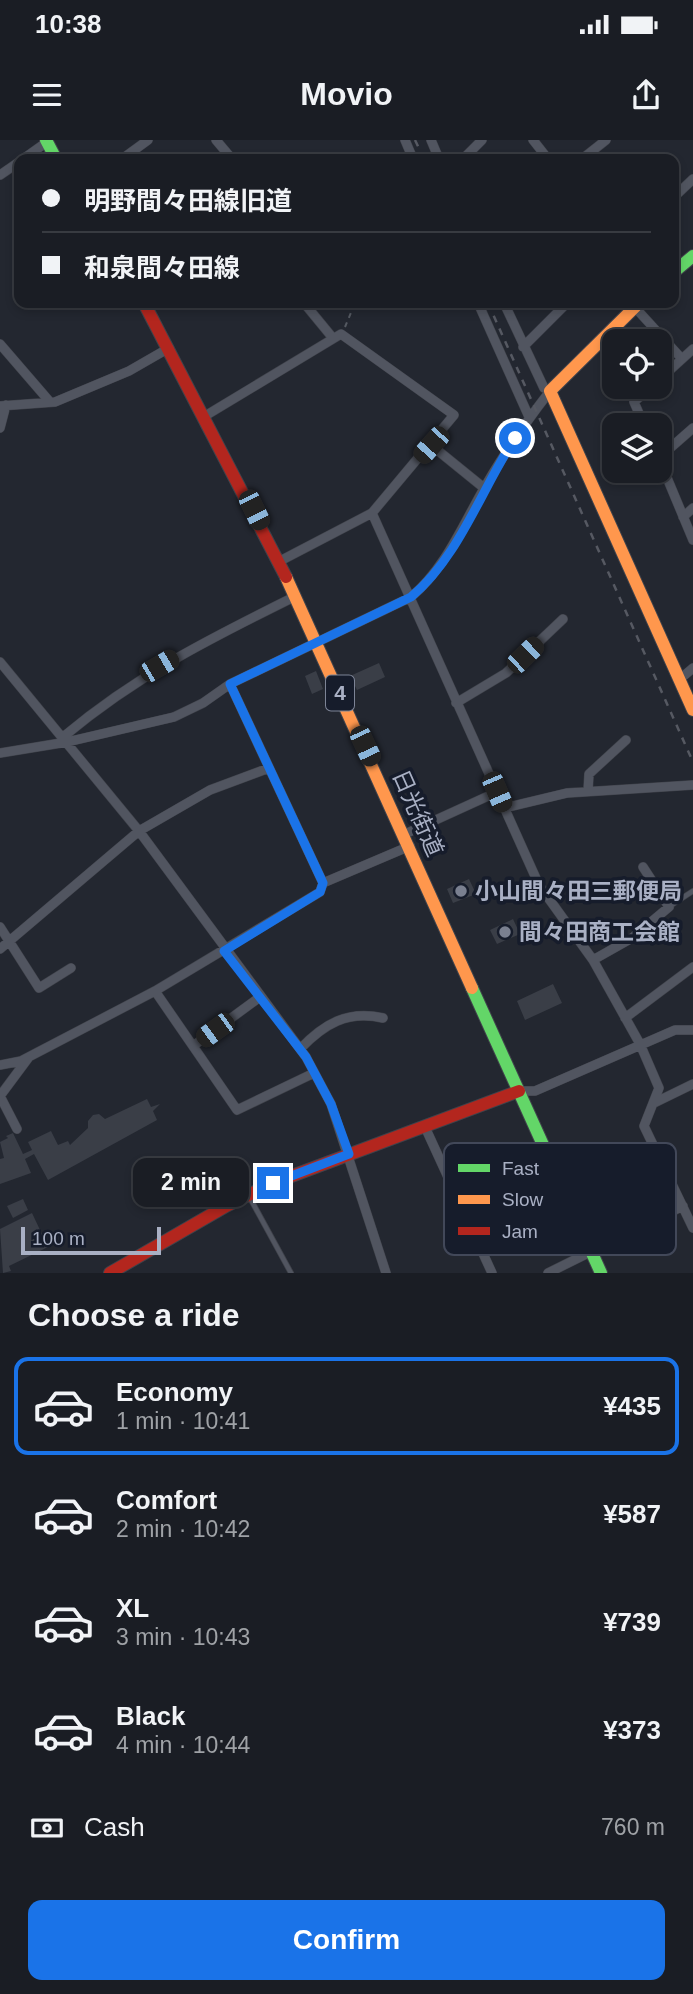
<!DOCTYPE html>
<html lang="en">
<head>
<meta charset="utf-8">
<style>
	body { margin:0; font-family:Arial,"Noto Sans JP",sans-serif; background:#272a31; color:#f1f3f6; height:100vh; display:flex; flex-direction:column; font-size:26px; white-space:nowrap }
	* { box-sizing:border-box; margin:0 }
	p { font-size:23px; color:#9fa2a6 }
	.icon { flex:none; width:38px; height:38px; fill:none; stroke:currentColor; stroke-width:2; stroke-linecap:round; stroke-linejoin:round }
	.map { position:relative; height:1133px; overflow:hidden }
	.details { display:flex; flex-direction:column; background:#1a1d24; flex:1 }
	.details>* { flex:none }
	.guide { position:absolute; left:14px; top:14px; width:665px; height:154px; border-radius:14px; box-shadow:0 4px 10px #0003,0 0 0 2px #383b41; display:grid; align-content:center; height:154px; padding:0 28px; background:#1a1d24 }
	.controls { position:absolute; left:602px; top:189px; display:grid; gap:14px }
	.controls a { display:grid; place-items:center; width:70px; height:70px; border-radius:14px; background:#1a1d24; box-shadow:0 4px 10px #0003,0 0 0 2px #383b41; font-size:35px }
	.scale { position:absolute; left:21px; bottom:18px; width:140px; box-sizing:border-box; padding-left:7px; border:4px solid #a9b0c4; border-top:0; font-size:19px; line-height:24px; white-space:nowrap; color:#a9b0c4; -webkit-text-stroke:5px #161c2b; paint-order:stroke }
	.end { position:absolute; width:32px; height:32px; margin:-16px; border:9px solid #1a73e8; background:#fff; box-shadow:0 0 0 4px #fff }
	.from { border-radius:50% }
	.bubble { position:absolute; height:49px; border-radius:14px; background:#1a1d24; box-shadow:0 4px 10px #0003,0 0 0 2px #383b41; font-size:23px; font-weight:700; line-height:49px; text-align:center }
	.car { position:absolute; width:21px; height:42px; margin:-21px -10px; border-radius:9px; box-shadow:0 0 5px 2px #0007; background:linear-gradient(#222 24%,#8ab4d8 0 40%,#222 0 76%,#8ab4d8 0 86%,#222 0) }
	.guide b { display:flex; align-items:center; gap:24px; height:66px; font-size:26px }
	.guide b+b { border-top:2px solid #383b41 }
	.guide i { width:18px; height:18px; background:#f1f3f6 }
	ul { padding:0; list-style:none }
	li { display:flex; align-items:center; gap:21px; height:98px; margin:0 14px 10px; padding:0 14px; border:4px solid transparent; border-radius:14px }
	li div { flex:1 }
	li b { display:block; font-size:26px }
	li em { font-style:normal; font-weight:700 }
	li.active { border-color:#1a73e8 }
	li>.icon { width:63px; height:63px; stroke-width:1.5 }
	h2 { padding:0 28px; font-size:32px; line-height:84px }
	.pay { display:flex; align-items:center; gap:18px; height:77px; padding:0 28px; font-size:26px }
	.pay p { margin-inline-start:auto }
	.primary-button { display:flex; gap:14px; margin-top:auto; padding:14px 28px }
	.primary-button a { flex:1; height:80px; border-radius:14px; background:#1a73e8; color:#fff; font-size:28px; font-weight:700; line-height:80px; text-align:center }
	.status { display:flex; justify-content:space-between; align-items:center; height:49px; padding:0 35px; background:#1a1d24; direction:ltr }
	.status svg { height:19px; fill:currentColor }
	header { display:flex; justify-content:space-between; align-items:center; height:91px; padding:0 28px; background:#1a1d24; font-size:32px; font-weight:700 }
	.map>svg:first-child { display:block }
</style>
</head>
<body>
<div class="status"><b>10:38</b><svg viewBox="0 0 49 12"><path d="M0 12V9h3v3zM5 12V6h3v6zM10 12V3h3v9zM15 12V0h3v12zM26 1h20v11H26zM47 4h2v5h-2z"/></svg></div>
<header><svg class="icon" aria-label="menu" viewBox="0 0 24 24"><path d="M4 6h16M4 12h16M4 18h16"/></svg>Movio<svg class="icon" aria-label="share" viewBox="0 0 24 24"><path d="M12 15V3M7 8l5-5 5 5M5 13v7h14v-7"/></svg></header>
<div class="map">
<svg width="693" height="1133" viewBox="0 0 693 1133">
	<rect width="100%" height="100%" fill="#232730"/>
	<!-- building -->
	<path fill="#3a3e47" d="M379,523l6,14 -28,13 -7,-14z
		M316,531l7,18 -11,5 -7,-18z
		M469,739l7,15 -23,9 -6,-14z
		M513,779l7,15 -23,10 -7,-14z
		M553,844l9,19 -37,17 -8,-19z
		M147,959l4,8 9,-3 -7,7 4,9 -109,60 -14,-26 -9,5 6,14 -31,11v-25l4,-1 -4,-16 8,-4 -2,-2 7,-3 10,21 9,-4 -4,-8 23,-11 7,14 10,-4 2,4 18,-17v-7l5,-6 6,-1 6,5z
		M23,1059l5,11 -15,8 -6,-12z
		M32,1073l16,34 -39,19 2,5 -8,2 -3,-44z"/>
	<g fill="none" stroke-linecap="round" stroke-linejoin="round">
		<defs>
			<path id="lane" d="M670,766l23,-15
				M250,1058l41,75"/>
			<path id="street" d="M216,0l16,19
				M405,0l8,19
				M431,0l8,19
				M533,0l15,19
				M23,19l24,-17
				M122,19l26,-19
				M463,19l19,-19
				M582,19l24,-19
				M0,35l19,-13
				M674,57l19,-18
				M304,163l28,34
				M478,163l51,114
				M631,163l51,56
				M0,204l50,58
				M523,207l44,-44
				M660,239l33,-30
				M0,266l55,-4 74,-31 40,-23
				M205,276l136,-82 113,81 -82,98 167,372 54,75 47,84 19,44 -15,38 49,102
				M644,285l-10,-23 17,-15
				M0,288l6,-23
				M431,305l53,43
				M660,317l33,-29
				M660,321l33,79
				M683,377l10,-9
				M280,421l92,-48
				M0,522l139,169 167,226 25,47 55,169
				M680,539l13,-11
				M230,544l93,199 87,-37
				M456,563l50,-30 57,-54
				M63,597c74,-62 146,-98 233,-141
				M0,613l67,-11 107,-25 29,-14 27,-19 181,-87c35,-29 52,-73 75,-112 19,-33 40,-63 64,-94l-6,-3 -40,-85
				M588,651l1,-17 37,-34
				M504,668l63,-15 126,-8
				M405,694l92,-42
				M0,787l39,61 32,-20
				M0,809l139,-118 71,-41 59,-22
				M593,820l39,-22 37,-31 -26,-40
				M155,851l82,119 77,-37
				M625,878l68,-51
				M193,906l67,-49
				M300,909c24,-25 47,-39 83,-31
				M0,925l21,-4 134,-70 165,-99 3,-9
				M519,951h16l140,-61h18
				M654,963l39,-19
				M425,987l67,146
				M17,989l-17,-33 29,-39
				M548,1133l135,-67"/>
			<path id="fast" d="M46,0l10,19
				M674,132l19,-16
				M472,848l129,285"/>
			<path id="slow" d="M639,163l-89,88 143,319
				M286,437l186,411"/>
			<path id="jam" d="M144,163l142,274
				M110,1133l116,-67 47,-23 246,-92"/>
		</defs>
		<!-- lane casing -->
		<use href="#lane" stroke="#40434b" stroke-width="6"/>
		<!-- street casing -->
		<use href="#street" stroke="#40434b" stroke-width="10"/>
		<!-- fast casing -->
		<use href="#fast" stroke="#40434b" stroke-width="14"/>
		<!-- slow casing -->
		<use href="#slow" stroke="#40434b" stroke-width="14"/>
		<!-- jam casing -->
		<use href="#jam" stroke="#40434b" stroke-width="14"/>
		<!-- path -->
		<path stroke="#555a62" stroke-width="2" stroke-dasharray="5 5" stroke-linecap="butt" d="M345,187l10,-24"/>
		<!-- lane -->
		<use href="#lane" stroke="#515560" stroke-width="4.5"/>
		<!-- street -->
		<use href="#street" stroke="#515560" stroke-width="9"/>
		<!-- fast -->
		<use href="#fast" stroke="#63d668" stroke-width="12"/>
		<!-- slow -->
		<use href="#slow" stroke="#ff974d" stroke-width="12"/>
		<!-- jam -->
		<use href="#jam" stroke="#b3261e" stroke-width="12"/>
		<!-- rail -->
		<path stroke="#565962" stroke-width="2.5" stroke-dasharray="7 7" stroke-linecap="butt" d="M415,0l9,19
			M488,163l205,459"/>
	</g>
	<g fill="none" stroke-linecap="round" stroke-linejoin="round">
		<!-- route -->
		<path stroke="#1a73e8" stroke-width="9" d="M273,1043l76,-29 -18,-50 -25,-47 -82,-106 96,-59 3,-9 -93,-199 181,-87c48,-40 70,-107 104,-159"/>
	</g>
	<!-- markers -->
	<g fill="#7a8090" stroke="#161c2b" stroke-width="2.5">
		<circle cx="461" cy="751" r="7"/>
		<circle cx="505" cy="792" r="7"/>
	</g>
	<g text-anchor="middle" stroke-width="7" stroke-linejoin="round" paint-order="stroke">
		<!-- shield labels -->
		<rect fill="#161c2b" stroke="#7d8496" stroke-width="2" x="326" y="535.5" width="28" height="35" rx="5"/>
		<g font-size="21" font-weight="bold" fill="#a9b0c4">
			<text x="340" y="560">4</text>
		</g>
		<!-- street labels -->
		<g font-size="23" fill="#a9b0c4" stroke="#161c2b">
			<text transform="translate(418 673) rotate(66)" y="8">日光街道</text>
		</g>
		<!-- poi labels -->
		<g font-size="23" font-weight="bold" fill="#a9b0c4" stroke="#161c2b" text-anchor="start">
			<text x="475" y="759">小山間々田三郵便局</text>
			<text x="519" y="800">間々田商工会館</text>
		</g>
	</g>
	<!-- legend -->
	<rect x="444" y="1003" width="232" height="112" rx="10" fill="#161c2b" stroke="#424859" stroke-width="2"/>
	<rect x="458" y="1024" width="32" height="8" fill="#63d668"/>
	<rect x="458" y="1055" width="32" height="9" fill="#ff974d"/>
	<rect x="458" y="1087" width="32" height="8" fill="#b3261e"/>
	<g font-size="19" fill="#a9b0c4">
		<text x="502" y="1035">Fast</text>
		<text x="502" y="1066">Slow</text>
		<text x="502" y="1098">Jam</text>
	</g>
</svg>
<div class="controls">
<a><svg class="icon" aria-label="locate" viewBox="0 0 24 24"><circle cx="12" cy="12" r="6"/><path d="M12 2v4M12 18v4M2 12h4M18 12h4"/></svg></a>
<a><svg class="icon" aria-label="layers" viewBox="0 0 24 24"><path d="M12 4l9 5-9 5-9-5zM3 14l9 5 9-5"/></svg></a>
</div>
<div class="scale">100 m</div>
<i class="end from" style="left:515px;top:298px"></i>
<i class="end" style="left:273px;top:1043px"></i>
<div class="bubble" style="left:133px;top:1018px;width:116px">2 min</div>
<i class="car" style="left:431px;top:305px;rotate:222deg"></i>
<i class="car" style="left:254px;top:370px;rotate:154deg"></i>
<i class="car" style="left:525px;top:515px;rotate:46deg"></i>
<i class="car" style="left:159px;top:526px;rotate:60deg"></i>
<i class="car" style="left:365px;top:606px;rotate:155deg"></i>
<i class="car" style="left:497px;top:652px;rotate:157deg"></i>
<i class="car" style="left:215px;top:890px;rotate:234deg"></i>
<div class="guide">
<b><i class="from"></i>明野間々田線旧道</b>
<b><i></i>和泉間々田線</b>
</div>
</div>
<section class="details">
<h2>Choose a ride</h2>
<ul>
<li class="active"><svg class="icon" aria-label="car" viewBox="0 0 24 24"><path d="M5 17H2v-5l4-1 3-4h7l3 4 3 1v5h-3M9 17h6M6 11h13"/><circle cx="7" cy="17" r="2"/><circle cx="17" cy="17" r="2"/></svg><div><b>Economy</b><p>1 min · 10:41</p></div><em>¥435</em></li>
<li><svg class="icon" aria-label="car" viewBox="0 0 24 24"><path d="M5 17H2v-5l4-1 3-4h7l3 4 3 1v5h-3M9 17h6M6 11h13"/><circle cx="7" cy="17" r="2"/><circle cx="17" cy="17" r="2"/></svg><div><b>Comfort</b><p>2 min · 10:42</p></div><em>¥587</em></li>
<li><svg class="icon" aria-label="car" viewBox="0 0 24 24"><path d="M5 17H2v-5l4-1 3-4h7l3 4 3 1v5h-3M9 17h6M6 11h13"/><circle cx="7" cy="17" r="2"/><circle cx="17" cy="17" r="2"/></svg><div><b>XL</b><p>3 min · 10:43</p></div><em>¥739</em></li>
<li><svg class="icon" aria-label="car" viewBox="0 0 24 24"><path d="M5 17H2v-5l4-1 3-4h7l3 4 3 1v5h-3M9 17h6M6 11h13"/><circle cx="7" cy="17" r="2"/><circle cx="17" cy="17" r="2"/></svg><div><b>Black</b><p>4 min · 10:44</p></div><em>¥373</em></li>
</ul>
<div class="pay"><svg class="icon" aria-label="cash" viewBox="0 0 24 24"><path d="M3 7h18v10H3z"/><circle cx="12" cy="12" r="2"/></svg>Cash<p>760 m</p></div>
<div class="primary-button"><a>Confirm</a></div>
</section>
</body>
</html>
